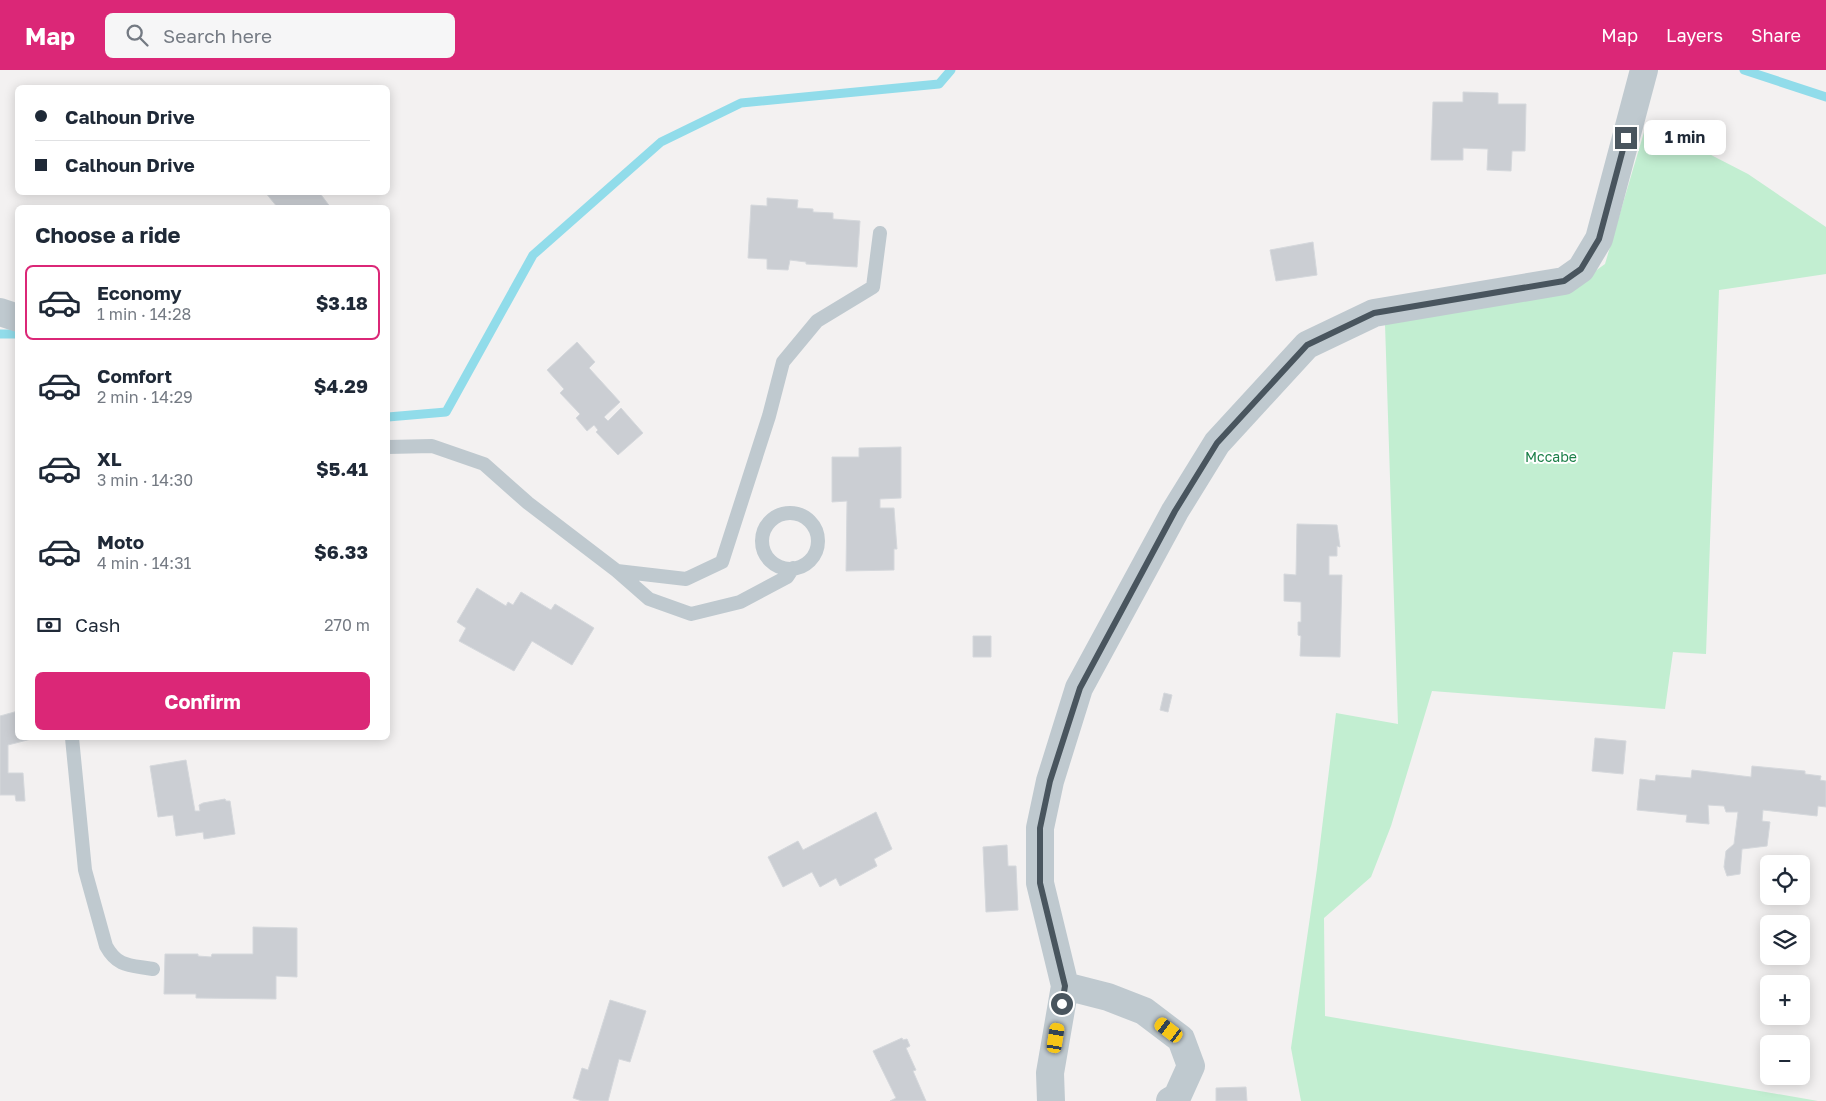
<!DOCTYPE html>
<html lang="en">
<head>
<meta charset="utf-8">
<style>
	body { margin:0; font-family:"Golos Text",sans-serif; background:#f6f6f7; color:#1f2937; height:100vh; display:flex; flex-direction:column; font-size:19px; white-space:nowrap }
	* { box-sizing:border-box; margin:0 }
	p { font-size:16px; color:#747a83 }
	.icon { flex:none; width:28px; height:28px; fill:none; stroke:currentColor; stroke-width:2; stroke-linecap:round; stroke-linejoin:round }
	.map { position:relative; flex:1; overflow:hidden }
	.details { position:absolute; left:15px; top:135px; width:375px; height:535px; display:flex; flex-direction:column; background:#fff; border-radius:8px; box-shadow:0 2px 12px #0003 }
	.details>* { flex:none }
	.hud { position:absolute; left:15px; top:15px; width:375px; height:110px; border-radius:8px; box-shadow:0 2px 12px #0003; display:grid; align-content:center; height:110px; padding:0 20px; background:#fff }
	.buttons { position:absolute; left:1760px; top:785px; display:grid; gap:10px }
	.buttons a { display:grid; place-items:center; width:50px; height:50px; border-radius:8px; background:#fff; box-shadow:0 2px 12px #0003; font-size:25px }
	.end { position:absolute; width:22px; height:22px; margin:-11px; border:6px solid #49555e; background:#fff; box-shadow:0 0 0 2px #fff }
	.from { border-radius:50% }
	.bubble { position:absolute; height:35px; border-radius:8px; background:#fff; box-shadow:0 2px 12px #0003; font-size:16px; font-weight:700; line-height:35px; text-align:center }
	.car { position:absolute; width:15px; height:30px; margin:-15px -8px; border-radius:6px; box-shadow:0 0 4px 1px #0007; background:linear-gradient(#f5c518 24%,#345 0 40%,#f5c518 0 76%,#345 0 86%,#f5c518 0) }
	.hud b { display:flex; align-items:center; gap:18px; height:48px; font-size:19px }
	.hud b+b { border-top:1px solid #e0e1e3 }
	.hud i { width:12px; height:12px; background:#1f2937 }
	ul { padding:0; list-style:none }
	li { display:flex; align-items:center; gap:15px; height:75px; margin:0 10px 8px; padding:0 10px; border:2px solid transparent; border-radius:8px }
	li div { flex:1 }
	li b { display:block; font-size:19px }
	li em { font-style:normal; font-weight:700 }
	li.active { border-color:#db2777 }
	li>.icon { width:45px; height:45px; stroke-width:1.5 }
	h2 { padding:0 20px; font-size:22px; line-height:60px }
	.pay { display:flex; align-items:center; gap:12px; height:55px; padding:0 20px; font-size:19px }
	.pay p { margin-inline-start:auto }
	.cta { display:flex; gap:10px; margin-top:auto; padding:10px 20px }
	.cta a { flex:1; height:58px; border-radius:8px; background:#db2777; color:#fff; font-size:20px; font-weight:700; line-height:58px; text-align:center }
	header { display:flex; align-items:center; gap:30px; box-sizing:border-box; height:70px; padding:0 25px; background:#db2777; color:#fff }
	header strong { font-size:24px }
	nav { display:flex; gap:28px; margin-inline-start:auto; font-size:18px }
	.search { width:350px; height:45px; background:#f6f6f7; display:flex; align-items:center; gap:12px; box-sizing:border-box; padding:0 18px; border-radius:8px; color:#747a83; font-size:19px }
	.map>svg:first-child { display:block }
</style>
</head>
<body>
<header>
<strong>Map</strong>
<div class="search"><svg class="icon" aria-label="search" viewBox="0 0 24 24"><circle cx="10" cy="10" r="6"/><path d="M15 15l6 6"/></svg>Search here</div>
<nav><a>Map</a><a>Layers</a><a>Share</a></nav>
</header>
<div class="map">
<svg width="1826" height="1031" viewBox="0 0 1826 1031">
	<rect width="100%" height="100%" fill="#f3f1f1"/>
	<!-- green -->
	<path fill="#c2eed1" d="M1647,52l101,52 78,53v47l-107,16 -13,364 -33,-2 -8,57 -233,-18 -41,135 -20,51 -47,41 1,98 493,85h-517l-10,-53 26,-179 19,-156 62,11 -13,-400 198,-44 22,-16z"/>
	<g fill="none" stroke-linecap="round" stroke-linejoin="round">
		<!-- stream -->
		<path stroke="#91dcea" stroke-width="9" d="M1744,0l82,27
			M0,264h18
			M388,347l58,-5 87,-157 128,-113 80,-39 198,-19 12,-14"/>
	</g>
	<!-- building -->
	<path fill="#cbced3" stroke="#d5d8dc" d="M1463,22l35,1v11h28l-1,47h-13l-1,20 -24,-1 1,-21 -25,-1v12h-32l2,-58h30z
		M265,122h54l12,16h-53z
		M767,128l31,2 -1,8 16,1v3l20,1v6l27,2 -3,46 -51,-3v-2l-16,-2 -2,10 -21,-1v-10l-19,-1 3,-53 16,1z
		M1313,172l4,33 -41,6 -6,-31z
		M577,272l18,20 -6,6 31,34 -16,15 4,4 13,-13 22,25 -25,22 -22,-23 2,-2 -4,-5 -7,6 -11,-13 4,-4 -20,-21 4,-4 -17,-19z
		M901,377v51l-21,1v9h14l3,41h-3v21l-48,1 1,-70 -15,1v-45h27v-9z
		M1297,454l40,1 3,22 -3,-1v10h-8v19h13l-2,82 -40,-1 1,-20 -3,-1v-13h3v-20l-17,-1v-27l12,1z
		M477,518l29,18 2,-4 5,3 8,-13 30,18 4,-6 39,24 -22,37 -40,-24 -18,30 -55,-30 7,-13 -9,-6z
		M973,566h18v21h-18z
		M1164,623l8,2 -4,17 -8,-2z
		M18,641v27h17l-27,7v28h15l2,28h-9l-1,-6h-15v-79z
		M1595,668l31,3 -3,33 -31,-3z
		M186,690l9,51h5l-1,-6 4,-2 22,-4 1,2h4l5,33 -31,5 -1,-7 -27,4 -3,-21 -15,2 -8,-51z
		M1752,696l53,5v3l16,2 -1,4 6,1v26l-8,-1 -1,10 -54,-6 -1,11 8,1 -3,24 -25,3 -2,25 -13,2 -3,-9 2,-16 8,-7 4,-32h-12l-2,-6 -16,-1 1,19 -23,-2 1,-7 -50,-5 3,-31 15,2 1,-6 35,3 1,-8 59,7z
		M876,742l16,37 -18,10 3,7 -37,20 -4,-8 -16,9 -8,-15 -29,15 -15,-30 30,-16 5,9z
		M1007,775l1,21h8l2,44 -32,2 -3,-65z
		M253,857l44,1v49l-21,-1v23l-80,-1v-4h-32l1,-40h33v2l13,1 1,-3h41z
		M610,930l36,11 -16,51 -11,-3 -11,42h-26l-9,-3 9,-30 6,2z
		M902,968l1,2 4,-1 3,7 -4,2 10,22 -3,1 13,30h-36l6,-3 -23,-47z
		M1246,1017l1,14h-31v-13z"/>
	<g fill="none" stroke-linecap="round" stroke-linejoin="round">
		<!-- service -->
		<path stroke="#bfc9cf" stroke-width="14" d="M388,377l44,-1 52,18 44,39 89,68
			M762 471a28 28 0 1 1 56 0a28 28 0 1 1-56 0Z
			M793,498l-6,9 -47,25 -49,12 -42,-15 -32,-28 69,8 36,-17 47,-146 14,-54 34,-41 56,-34 7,-54
			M72,668l13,132 21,76c12,22 25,19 47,23"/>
		<!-- minor -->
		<path stroke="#bfc9cf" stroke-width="28" d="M0,242l18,6
			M1065,916l43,11 36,14 37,28 10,27 -14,31 -7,4
			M1051,1031l-1,-28 15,-87 -25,-103v-55l10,-47 29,-93 96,-177 42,-68 90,-98 67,-32 190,-32 17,-12 18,-30 45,-169"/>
	</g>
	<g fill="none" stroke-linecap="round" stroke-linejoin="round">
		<!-- route -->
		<path stroke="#49555e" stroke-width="6" d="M1062,934l3,-18 -25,-103v-55l10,-47 30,-93 95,-177 42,-68 90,-98 67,-32 190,-32 17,-12 18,-30 27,-101"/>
	</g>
	<g text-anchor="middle" stroke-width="4" stroke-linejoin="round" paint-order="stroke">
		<!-- park labels -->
		<g font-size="14" fill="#1b7f48" stroke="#fff">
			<text x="1551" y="392">Mccabe</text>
		</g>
	</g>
</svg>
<div class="buttons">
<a><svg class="icon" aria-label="locate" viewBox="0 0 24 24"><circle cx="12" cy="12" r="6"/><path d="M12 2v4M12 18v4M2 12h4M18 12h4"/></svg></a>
<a><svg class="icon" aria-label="layers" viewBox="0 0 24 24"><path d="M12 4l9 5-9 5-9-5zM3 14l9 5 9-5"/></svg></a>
<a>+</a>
<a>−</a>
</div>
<i class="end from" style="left:1062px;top:934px"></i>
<i class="end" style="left:1626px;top:68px"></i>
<div class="bubble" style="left:1644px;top:50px;width:82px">1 min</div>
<i class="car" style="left:1169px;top:960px;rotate:307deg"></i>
<i class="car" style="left:1056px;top:968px;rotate:9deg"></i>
<div class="hud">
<b><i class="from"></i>Calhoun Drive</b>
<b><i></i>Calhoun Drive</b>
</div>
<section class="details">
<h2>Choose a ride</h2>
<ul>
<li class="active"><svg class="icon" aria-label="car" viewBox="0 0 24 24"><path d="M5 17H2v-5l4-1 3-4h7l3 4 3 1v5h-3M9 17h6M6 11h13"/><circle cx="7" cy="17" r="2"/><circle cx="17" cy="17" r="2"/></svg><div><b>Economy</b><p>1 min · 14:28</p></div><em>$3.18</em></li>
<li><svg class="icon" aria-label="car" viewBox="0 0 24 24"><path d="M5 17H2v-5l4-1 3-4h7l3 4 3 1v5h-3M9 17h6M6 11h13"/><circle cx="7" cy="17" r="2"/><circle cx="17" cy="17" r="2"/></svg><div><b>Comfort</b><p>2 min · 14:29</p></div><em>$4.29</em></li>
<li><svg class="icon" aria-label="car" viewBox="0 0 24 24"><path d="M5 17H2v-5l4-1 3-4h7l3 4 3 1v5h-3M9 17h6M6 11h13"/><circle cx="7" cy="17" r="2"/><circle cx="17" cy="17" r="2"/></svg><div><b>XL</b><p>3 min · 14:30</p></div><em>$5.41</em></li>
<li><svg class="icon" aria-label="car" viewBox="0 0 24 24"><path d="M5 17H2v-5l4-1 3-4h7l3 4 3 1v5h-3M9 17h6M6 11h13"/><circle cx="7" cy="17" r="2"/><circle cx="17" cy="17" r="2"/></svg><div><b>Moto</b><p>4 min · 14:31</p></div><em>$6.33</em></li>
</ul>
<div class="pay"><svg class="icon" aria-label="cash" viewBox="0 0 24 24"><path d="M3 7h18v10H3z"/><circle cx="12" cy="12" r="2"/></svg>Cash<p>270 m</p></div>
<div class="cta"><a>Confirm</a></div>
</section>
</div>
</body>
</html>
